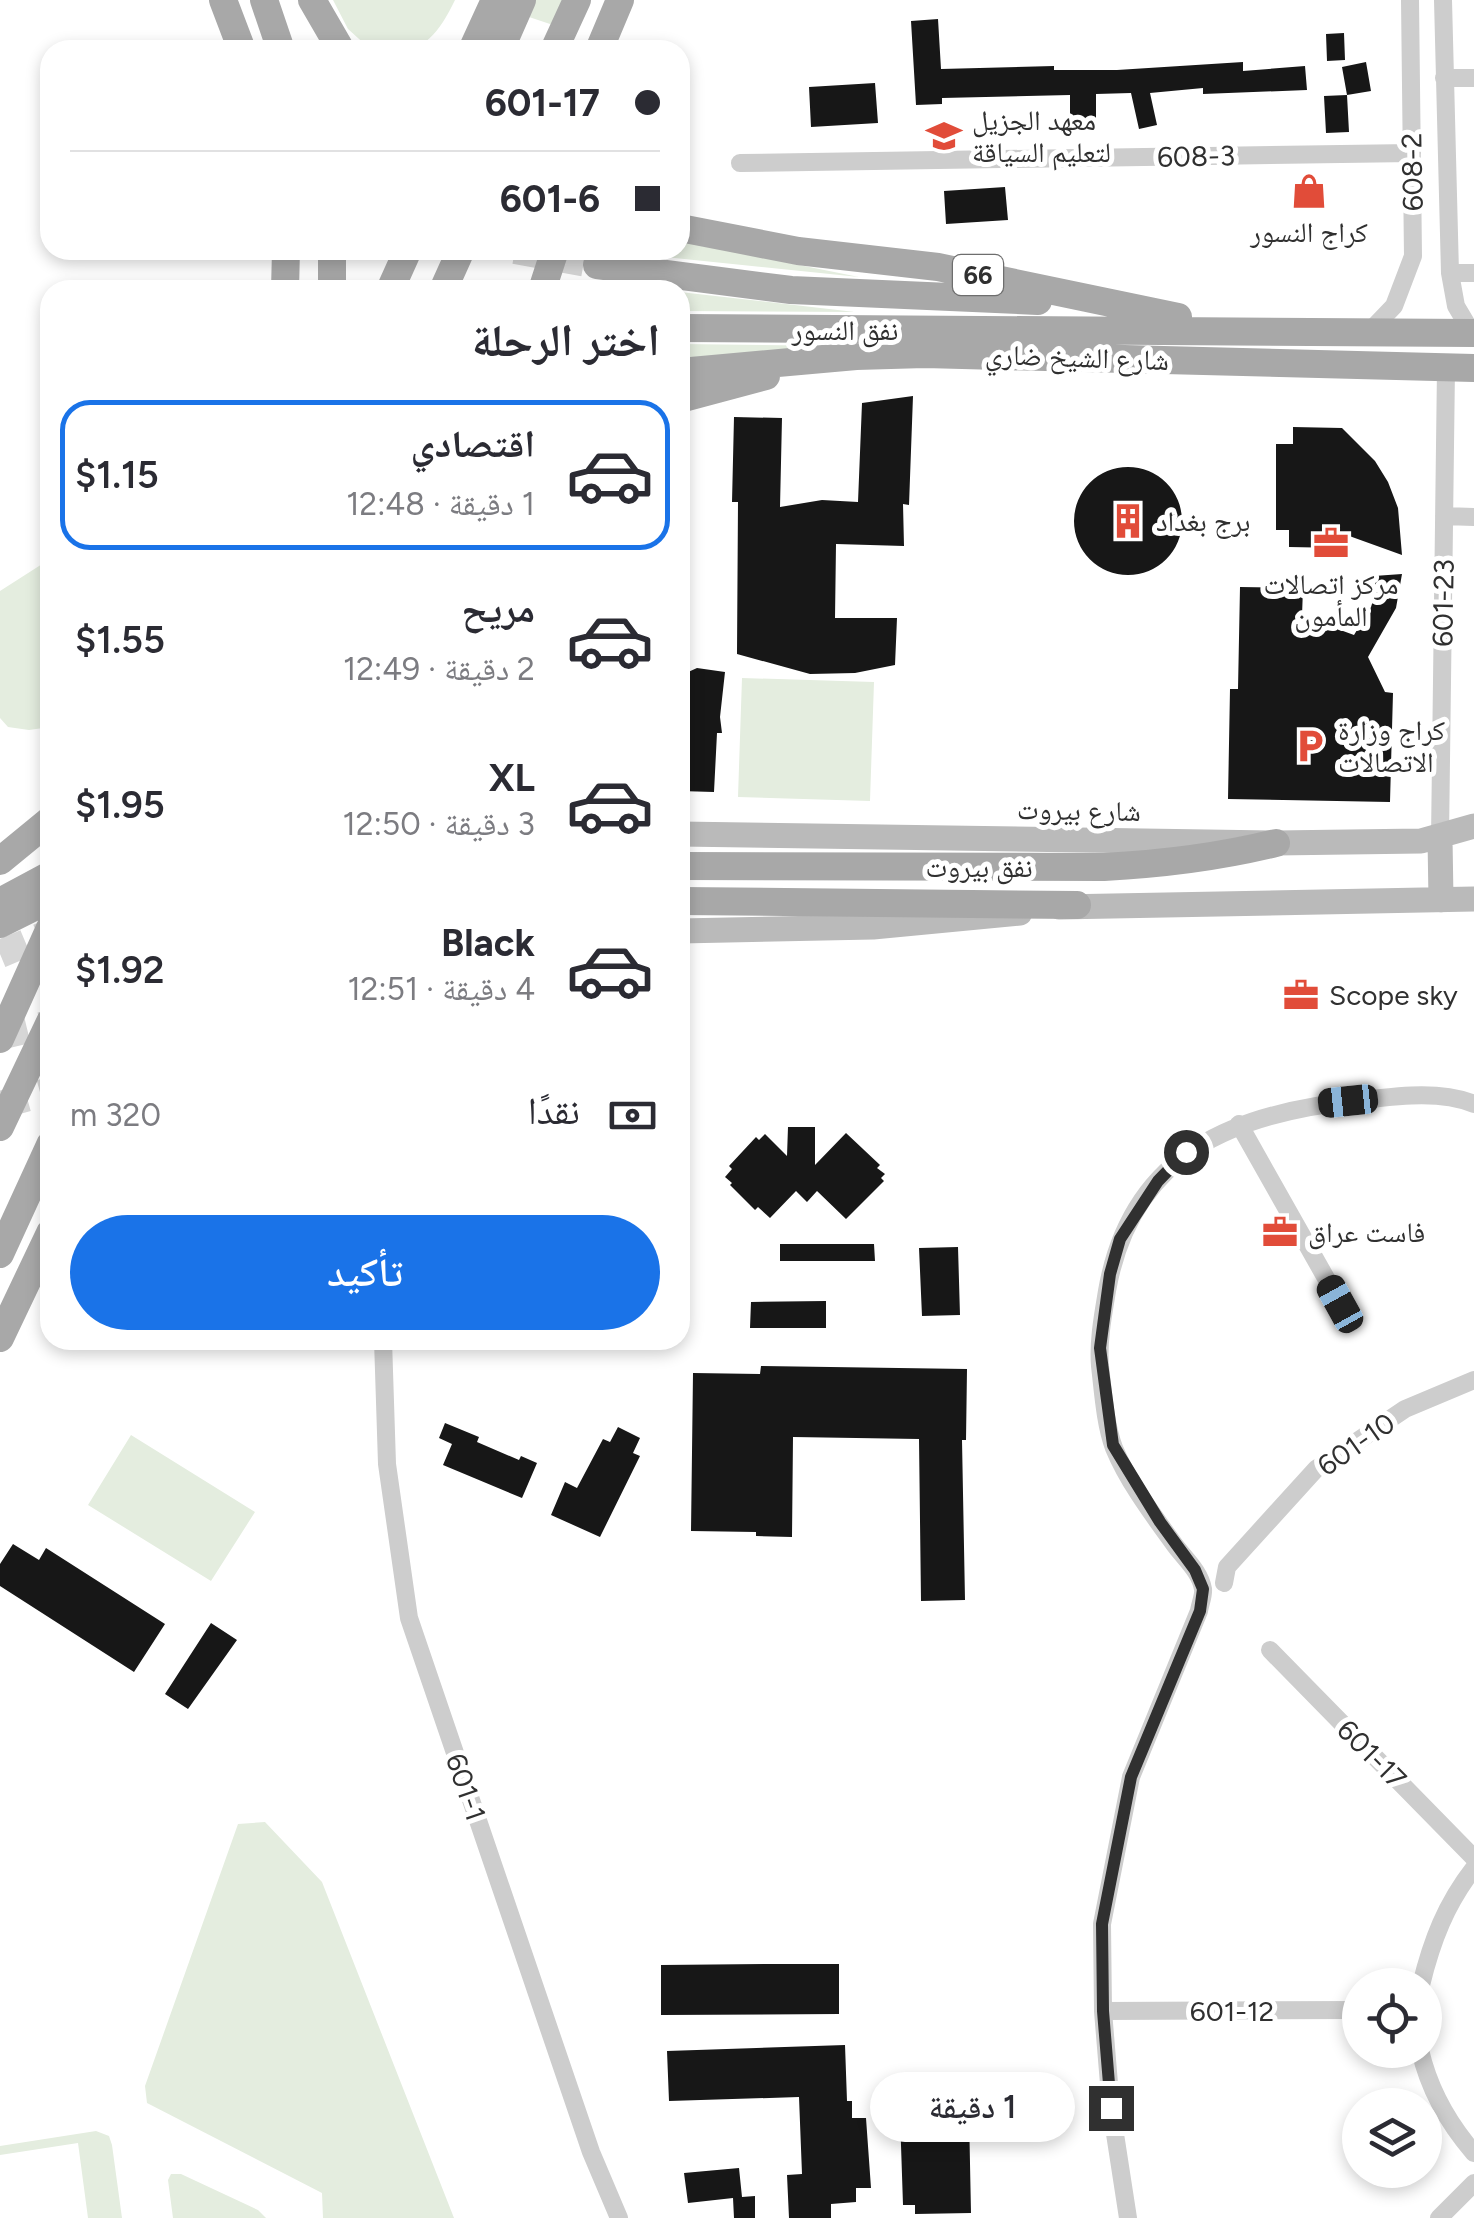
<!DOCTYPE html>
<html lang="ar">
<head>
<meta charset="utf-8">
<style>
	body { margin:0; font-family:Figtree,"Noto Naskh Arabic",sans-serif; background:#f7f7f7; color:#2b2b33; direction:rtl; height:100vh; display:flex; flex-direction:column; font-size:38px; white-space:nowrap }
	* { box-sizing:border-box; margin:0 }
	p { font-size:32px; color:#7c7c81 }
	.icon { flex:none; width:55px; height:55px; fill:none; stroke:currentColor; stroke-width:2; stroke-linecap:round; stroke-linejoin:round }
	.map { position:relative; flex:1; overflow:hidden; direction:ltr }
	.sheet { position:absolute; left:40px; top:280px; width:650px; height:1070px; display:flex; flex-direction:column; background:#fff; border-radius:30px; box-shadow:0 5px 15px #0003; direction:rtl }
	.sheet>* { flex:none }
	.hud { position:absolute; left:40px; top:40px; width:650px; height:220px; border-radius:30px; box-shadow:0 5px 15px #0003; direction:rtl; display:grid; align-content:center; height:220px; padding:0 30px; background:#fff }
	.fabs { position:absolute; left:1342px; top:1968px; display:grid; gap:20px }
	.fabs a { display:grid; place-items:center; width:100px; height:100px; border-radius:50%; background:#fff; box-shadow:0 5px 15px #0003; font-size:50px }
	.end { position:absolute; width:45px; height:45px; margin:-22px; border:12px solid #303030; background:#fff; box-shadow:0 0 0 5px #fff }
	.from { border-radius:50% }
	.bubble { position:absolute; height:70px; border-radius:35px; background:#fff; box-shadow:0 5px 15px #0003; font-size:32px; font-weight:600; line-height:70px; text-align:center; direction:rtl }
	.car { position:absolute; width:30px; height:60px; margin:-30px -15px; border-radius:12px; box-shadow:0 0 8px 2px #0007; background:linear-gradient(#222 24%,#8ab4d8 0 40%,#222 0 76%,#8ab4d8 0 86%,#222 0) }
	.hud b { display:flex; align-items:center; gap:35px; height:95px; font-size:38px }
	.hud b+b { border-top:2px solid #e1e1e2 }
	.hud i { width:25px; height:25px; background:#2b2b33 }
	ul { padding:0; list-style:none }
	li { display:flex; align-items:center; gap:30px; height:150px; margin:0 20px 15px; padding:0 10px; border:5px solid transparent; border-radius:30px }
	li div { flex:1 }
	li b { display:block; font-size:38px }
	li em { font-style:normal; font-weight:600 }
	li.on { border-color:#1a73e8 }
	li>.icon { width:90px; height:90px; stroke-width:1.5 }
	h2 { padding:0 30px; font-size:45px; line-height:120px }
	.pay { display:flex; align-items:center; gap:25px; height:110px; padding:0 30px; font-size:38px }
	.pay p { margin-inline-start:auto }
	.primary-button { display:flex; gap:20px; margin-top:auto; padding:20px 30px }
	.primary-button a { flex:1; height:115px; border-radius:60px; background:#1a73e8; color:#fff; font-size:40px; font-weight:600; line-height:115px; text-align:center }
	.map>svg:first-child { display:block }
</style>
</head>
<body>
<div class="map">
<svg width="1474" height="2218" viewBox="0 0 1474 2218">
	<rect width="100%" height="100%" fill="#fff"/>
	<!-- green -->
	<path fill="#e4eddf" d="M333,0h122c-20,41 -38,60 -86,48l-21,-19z
		M533,0h38l-12,27 -36,-12z
		M680,241l179,36 -262,-27h83z
		M680,292l175,20 -175,-1z
		M680,344l241,3 -241,11z
		M50,559v168l-21,3 -21,-3 -8,-9v-127z
		M742,678l132,4 -4,119 -132,-4z
		M131,1435l124,77 -44,69 -123,-76z
		M265,1822l57,60 132,336h-131l-1,-25 -175,-90 -2,-17 93,-262z
		M96,2131l13,5 3,9 10,73h-34l-10,-75 -78,12v-9z
		M171,2174h10l77,36 8,8h-93l-5,-38z"/>
	<!-- building -->
	<path fill="#171717" d="M938,19l3,50 113,-3v4h63l126,-8v9l62,-5 2,24 -104,4v-6l-53,5 7,32 -18,4 -8,-36 -35,1v35h-26v-34l-128,3v6l-26,1 -5,-84z
		M1344,33l1,27 -18,1 -1,-27z
		M1366,62l5,29 -24,4 -5,-28z
		M875,83l3,40 -67,4 -2,-40z
		M1347,95l2,37 -23,1 -2,-37z
		M1005,187l3,33 -62,4 -2,-33z
		M913,396l-4,109 -6,-1 1,42 -68,-2 -1,74h62l-2,47 -40,8 -45,1 -73,-20 1,-152h-6l2,-85 48,1 -2,89 42,-7 36,2 4,-99z
		M1293,427l49,1 33,33 13,21 10,26 4,47 -61,-22v15l-52,-1v-17h-13v-86h17z
		M1074 521a54 54 0 1 1 108 0a54 54 0 1 1-108 0Z
		M1402,574l-6,34 -28,49 17,35 8,1 -3,109 -162,-3 2,-110h8l2,-102 63,1 -1,28 52,19 17,-28 5,-16 -2,-15z
		M697,668l28,4 -5,45 2,16h-5l-3,59 -34,-1v-83l3,-6 -3,-22 6,-7z
		M788,1127h27v38l31,-32 34,32 -3,3 8,6 -4,4 3,3 -38,38 -29,-28 -10,11 -11,-11 -26,27 -12,-11 -3,3 -25,-25 2,-2 -7,-6 7,-8 -3,-3 27,-29 3,3 6,-6 22,22z
		M780,1244h94l1,17h-95z
		M958,1247l2,68 -38,1 -3,-68z
		M826,1301v27h-76l1,-26z
		M761,1366l206,3 -1,71h-4l3,160 -44,1 -2,-162 -126,-2 -1,100 -36,-1v-4l-65,-1 2,-158 67,1z
		M445,1423l34,14 -2,5 42,18 2,-4 16,7 -15,35 -79,-33 9,-21 -13,-6z
		M618,1427l22,11 -7,15 7,3 -40,81 -49,-22 14,-33 12,6 26,-49 7,3z
		M13,1544l26,16 7,-12 119,76 -31,48 -134,-86v-22z
		M211,1623l26,17 -49,69 -23,-15z
		M765,1964h74v50l-178,1v-50z
		M845,2045l2,56h5v17h14l5,70h-15v14l-25,2v14h-42l-2,-43 15,-1 -3,-77 -130,4 -2,-50z
		M969,2114l2,99 -56,1v-9h-12l-3,-90z
		M739,2168l3,29 13,-1v22h-21l-1,-20 -45,5 -4,-30z"/>
	<g fill="none" stroke-linecap="round" stroke-linejoin="round">
		<!-- primary-tunnel -->
		<path stroke="#d6d6d6" stroke-width="28" stroke-dasharray="28 14" stroke-linecap="butt" d="M515,250l82,15
			M0,954l50,-21
			M0,1036l50,-12
			M0,1105l50,-14"/>
		<!-- minor -->
		<path stroke="#cdcdcd" stroke-width="18" d="M1443,0l7,273 6,33 16,27
			M1444,78h30
			M740,163l672,-10
			M1450,273h24
			M1370,331l24,-25 19,-50 -3,-256
			M1444,516l30,1
			M1440,838l6,-470
			M1239,1124l101,179
			M383,1340l4,124 22,154 182,534 28,66
			M1224,1583l3,-16 89,-98 89,-60 69,-29
			M1270,1650l204,208
			M1421,1985c11,-45 25,-81 53,-117
			M1103,2011l257,-1
			M1420,2050c9,39 28,73 54,103
			M1128,2218l-17,-110 -8,-97 -1,-87 29,-147 68,-166c1,-7 5,-16 4,-22 -3,-18 -19,-31 -29,-45 -21,-29 -46,-62 -60,-96 -9,-24 -11,-57 -14,-82 -2,-25 3,-51 7,-75 24,-139 129,-179 255,-191 35,-4 79,-10 112,4
			M1439,2218l35,-35"/>
		<!-- secondary -->
		<path stroke="#bababa" stroke-width="25" d="M680,834l596,9 145,-2 53,-15
			M1440,838l1,62
			M1059,907l415,-8
			M680,931l193,-4 147,-14"/>
		<!-- primary -->
		<path stroke="#a8a8a8" stroke-width="28" d="M223,0l19,50
			M264,0l17,50
			M312,0l29,50
			M472,50l23,-50
			M500,50l22,-50
			M554,50l23,-50
			M599,50l21,-50
			M680,228l118,23 140,16 240,50
			M597,265l194,25 247,11
			M285,290l1,-40
			M332,290v-40
			M390,290l18,-40
			M443,290l18,-40
			M542,290l13,-40
			M680,328l794,5
			M680,372l176,-16 69,-2 549,14
			M680,399l86,-23
			M0,861l50,-41
			M680,866l424,1c59,-3 115,-10 172,-24
			M680,901l397,4
			M0,902l50,-27
			M0,924l50,-25
			M0,1039l50,-111
			M0,1254l50,-109
			M0,1338l50,-105"/>
		<!-- primary-bridge -->
		<path stroke="#a8a8a8" stroke-width="28" d="M0,1127l50,-105"/>
	</g>
	<g fill="none" stroke-linecap="round" stroke-linejoin="round">
		<!-- route -->
		<path stroke="#303030" stroke-width="12" d="M1111,2108l-8,-97 -1,-87 29,-147 69,-166 3,-22 -8,-19 -35,-48 -47,-77 -13,-97 10,-74 10,-35 38,-58 28,-29"/>
	</g>
	<!-- icons -->
	<defs>
		<symbol id="school-bare" viewBox="-9 -9 18 18"><path d="M0-5L7-2L0 1L-7-2ZM-4 1L0 2.5L4 1V4Q0 6-4 4Z" fill="#e14c39" stroke="#fff" stroke-width="2.5" paint-order="stroke"/></symbol>
		<symbol id="shop-bare" viewBox="-9 -9 18 18"><path d="M-5-2.5h2.3a2.7 3.5 0 0 1 5.4 0H5L5.5 6h-11ZM-1.5-2.5h3a1.5 2.3 0 0 0-3 0Z" fill="#e14c39" stroke="#fff" stroke-width="2.5" paint-order="stroke"/></symbol>
		<symbol id="building-bare" viewBox="-9 -9 18 18"><path d="M-4-6H4V6H1V3H-1V6H-4ZM-2.5-4.3h1.7v1.8h-1.7ZM.8-4.3h1.7v1.8H.8ZM-2.5-1h1.7V.8h-1.7ZM.8-1h1.7V.8H.8Z" fill="#e14c39" stroke="#fff" stroke-width="2.5" paint-order="stroke"/></symbol>
		<symbol id="office-bare" viewBox="-9 -9 18 18"><path d="M-6-3h4V-5.5h4V-3h4V5H-6ZM-1-4.5V-3h2v-1.5ZM-6 0V1H6V0Z" fill="#e14c39" stroke="#fff" stroke-width="2.5" paint-order="stroke"/></symbol>
		<symbol id="parking-bare" viewBox="-9 -9 18 18"><path d="M-3.5-5.5H1a3.5 3.5 0 0 1 0 7H-1V5.5H-3.5ZM-1-3.4V-.6H.8a1.4 1.4 0 0 0 0-2.8Z" fill="#e14c39" stroke="#fff" stroke-width="2.5" paint-order="stroke"/></symbol>
	</defs>
	<g fill-rule="evenodd">
		<use href="#school-bare" x="919" y="111" width="50" height="50"/>
		<use href="#shop-bare" x="1284" y="166" width="50" height="50"/>
		<use href="#building-bare" x="1103" y="496" width="50" height="50"/>
		<use href="#office-bare" x="1306" y="518" width="50" height="50"/>
		<use href="#parking-bare" x="1285" y="721" width="50" height="50"/>
		<use href="#office-bare" x="1276" y="970" width="50" height="50"/>
		<use href="#office-bare" x="1255" y="1207" width="50" height="50"/>
	</g>
	<g text-anchor="middle" stroke-width="10" stroke-linejoin="round" paint-order="stroke">
		<!-- shield labels -->
		<rect fill="#fff" stroke="#6e6e6e" stroke-width="2.5" x="953" y="255" width="50" height="40" rx="8"/>
		<g font-size="25" font-weight="bold" fill="#303030">
			<text x="978" y="284">66</text>
		</g>
		<!-- poi labels -->
		<g font-size="28" fill="#303030" stroke="#fff" text-anchor="start">
			<text x="972" y="130">معهد الجزيل<tspan x="972" dy="32">لتعليم السياقة</tspan></text>
			<text x="1309" y="242" text-anchor="middle">كراج النسور</text>
			<text x="1156" y="531">برج بغداد</text>
			<text x="1331" y="594" text-anchor="middle">مركز اتصالات<tspan x="1331" dy="32">المأمون</tspan></text>
			<text x="1338" y="740">كراج وزارة<tspan x="1338" dy="32">الاتصالات</tspan></text>
			<text x="1329" y="1005">Scope sky</text>
			<text x="1308" y="1242">فاست عراق</text>
		</g>
		<!-- street labels -->
		<g font-size="28" fill="#303030" stroke="#fff">
			<text transform="translate(1196 156) rotate(-1)" y="10">608-3</text>
			<text transform="translate(1412 172) rotate(-91)" y="10">608-2</text>
			<text x="845" y="340">نفق النسور</text>
			<text transform="translate(1077 357) rotate(2)" y="10">شارع الشيخ ضاري</text>
			<text transform="translate(1443 603) rotate(-89)" y="10">601-23</text>
			<text transform="translate(1079 810) rotate(1)" y="10">شارع بيروت</text>
			<text x="979" y="877">نفق بيروت</text>
			<text transform="translate(1356 1444) rotate(-35)" y="10">601-10</text>
			<text transform="translate(1372 1754) rotate(45)" y="10">601-17</text>
			<text transform="translate(466 1787) rotate(71)" y="10">601-1</text>
			<text x="1232" y="2021">601-12</text>
		</g>
	</g>
</svg>
<div class="fabs">
<a><svg class="icon" aria-label="locate" viewBox="0 0 24 24"><circle cx="12" cy="12" r="6"/><path d="M12 2v4M12 18v4M2 12h4M18 12h4"/></svg></a>
<a><svg class="icon" aria-label="layers" viewBox="0 0 24 24"><path d="M12 4l9 5-9 5-9-5zM3 14l9 5 9-5"/></svg></a>
</div>
<i class="end from" style="left:1186px;top:1152px"></i>
<i class="end" style="left:1111px;top:2108px"></i>
<div class="bubble" style="left:870px;top:2072px;width:205px">1 دقيقة</div>
<i class="car" style="left:1348px;top:1101px;rotate:264deg"></i>
<i class="car" style="left:1340px;top:1304px;rotate:331deg"></i>
<div class="hud">
<b><i class="from"></i>601-17</b>
<b><i></i>601-6</b>
</div>
<section class="sheet">
<h2>اختر الرحلة</h2>
<ul>
<li class="on"><svg class="icon" aria-label="car" viewBox="0 0 24 24"><path d="M5 17H2v-5l4-1 3-4h7l3 4 3 1v5h-3M9 17h6M6 11h13"/><circle cx="7" cy="17" r="2"/><circle cx="17" cy="17" r="2"/></svg><div><b>اقتصادي</b><p>1 دقيقة · 12:48</p></div><em>$1.15</em></li>
<li><svg class="icon" aria-label="car" viewBox="0 0 24 24"><path d="M5 17H2v-5l4-1 3-4h7l3 4 3 1v5h-3M9 17h6M6 11h13"/><circle cx="7" cy="17" r="2"/><circle cx="17" cy="17" r="2"/></svg><div><b>مريح</b><p>2 دقيقة · 12:49</p></div><em>$1.55</em></li>
<li><svg class="icon" aria-label="car" viewBox="0 0 24 24"><path d="M5 17H2v-5l4-1 3-4h7l3 4 3 1v5h-3M9 17h6M6 11h13"/><circle cx="7" cy="17" r="2"/><circle cx="17" cy="17" r="2"/></svg><div><b>XL</b><p>3 دقيقة · 12:50</p></div><em>$1.95</em></li>
<li><svg class="icon" aria-label="car" viewBox="0 0 24 24"><path d="M5 17H2v-5l4-1 3-4h7l3 4 3 1v5h-3M9 17h6M6 11h13"/><circle cx="7" cy="17" r="2"/><circle cx="17" cy="17" r="2"/></svg><div><b>Black</b><p>4 دقيقة · 12:51</p></div><em>$1.92</em></li>
</ul>
<div class="pay"><svg class="icon" aria-label="cash" viewBox="0 0 24 24"><path d="M3 7h18v10H3z"/><circle cx="12" cy="12" r="2"/></svg>نقدًا<p>320 m</p></div>
<div class="primary-button"><a>تأكيد</a></div>
</section>
</div>
</body>
</html>
